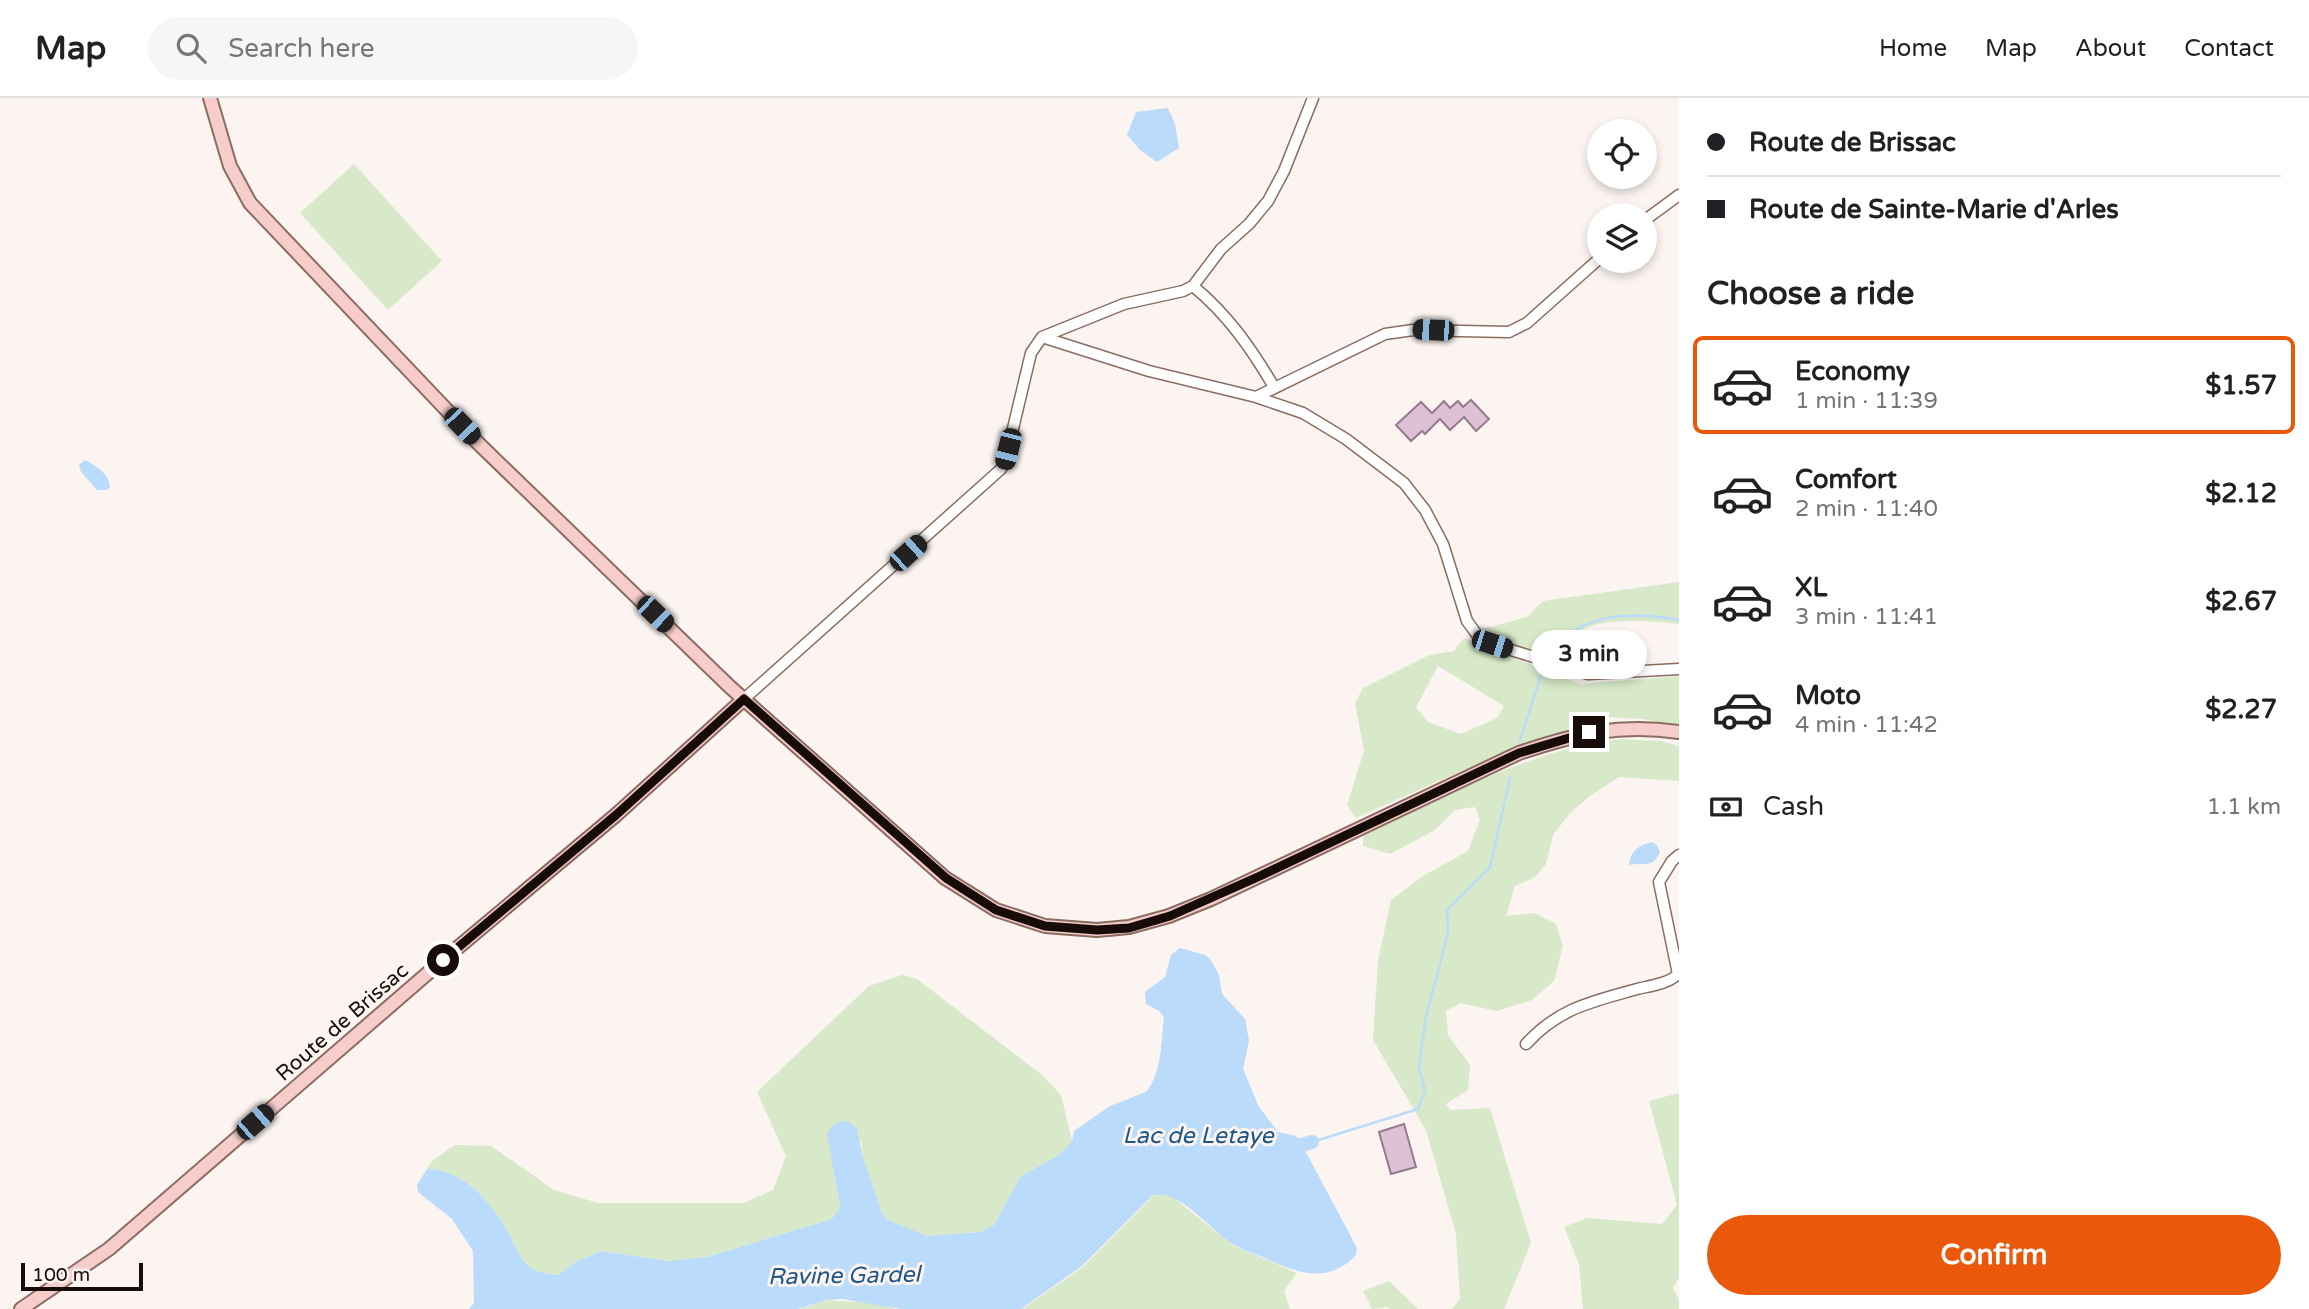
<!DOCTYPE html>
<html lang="en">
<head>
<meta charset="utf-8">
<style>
	body { margin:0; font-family:"Varela Round",sans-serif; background:#f6f6f6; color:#202124; height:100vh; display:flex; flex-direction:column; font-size:26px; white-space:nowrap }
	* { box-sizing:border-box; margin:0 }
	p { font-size:23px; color:#757577 }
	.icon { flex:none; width:38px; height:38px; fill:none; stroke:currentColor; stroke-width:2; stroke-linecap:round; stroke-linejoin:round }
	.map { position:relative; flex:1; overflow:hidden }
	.panel { display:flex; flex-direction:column; background:#fff; width:630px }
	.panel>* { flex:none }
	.banner { display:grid; align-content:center; height:154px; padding:0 28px; background:#fff }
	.controls { position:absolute; left:1587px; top:21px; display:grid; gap:14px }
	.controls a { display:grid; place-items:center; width:70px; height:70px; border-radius:50%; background:#fff; box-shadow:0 4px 10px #0003; font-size:35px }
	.scale { position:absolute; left:21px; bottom:18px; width:122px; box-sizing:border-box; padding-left:7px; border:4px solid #170c08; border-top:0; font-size:19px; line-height:24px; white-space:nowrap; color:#170c08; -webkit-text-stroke:5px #fbf4f1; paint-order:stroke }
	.end { position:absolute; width:32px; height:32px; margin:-16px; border:9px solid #170c08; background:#fff; box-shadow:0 0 0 4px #fff }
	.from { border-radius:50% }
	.bubble { position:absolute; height:49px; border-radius:24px; background:#fff; box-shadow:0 4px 10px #0003; font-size:23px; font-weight:800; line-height:49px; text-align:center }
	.car { position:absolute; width:21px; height:42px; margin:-21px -10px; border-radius:9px; box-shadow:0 0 5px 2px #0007; background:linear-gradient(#222 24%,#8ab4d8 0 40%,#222 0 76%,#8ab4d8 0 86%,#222 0) }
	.banner b { display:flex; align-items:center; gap:24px; height:66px; font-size:26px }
	.banner b+b { border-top:2px solid #e0e0e0 }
	.banner i { width:18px; height:18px; background:#202124 }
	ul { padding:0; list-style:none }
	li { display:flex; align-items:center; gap:21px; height:98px; margin:0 14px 10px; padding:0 14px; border:4px solid transparent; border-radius:10px }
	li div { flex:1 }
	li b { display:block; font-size:26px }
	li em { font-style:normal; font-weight:800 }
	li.active { border-color:#ea580c }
	li>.icon { width:63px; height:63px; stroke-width:1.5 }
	h2 { padding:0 28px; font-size:32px; line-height:84px }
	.pay { display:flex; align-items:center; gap:18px; height:77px; padding:0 28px; font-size:26px }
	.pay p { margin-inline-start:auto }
	.button { display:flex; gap:14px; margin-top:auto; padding:14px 28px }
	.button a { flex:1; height:80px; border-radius:42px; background:#ea580c; color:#fff; font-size:28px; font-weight:800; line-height:80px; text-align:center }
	header { display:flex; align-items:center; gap:42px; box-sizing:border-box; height:98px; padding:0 35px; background:#fff; border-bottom:2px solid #e0e0e0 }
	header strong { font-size:33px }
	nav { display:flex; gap:38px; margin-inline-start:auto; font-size:24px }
	.search { width:490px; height:63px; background:#f6f6f6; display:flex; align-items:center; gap:18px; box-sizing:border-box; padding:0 24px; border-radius:38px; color:#757577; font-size:26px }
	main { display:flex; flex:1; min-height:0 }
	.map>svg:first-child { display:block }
</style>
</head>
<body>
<header>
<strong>Map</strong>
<div class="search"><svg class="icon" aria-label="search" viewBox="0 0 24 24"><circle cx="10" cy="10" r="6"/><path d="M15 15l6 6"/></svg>Search here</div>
<nav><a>Home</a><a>Map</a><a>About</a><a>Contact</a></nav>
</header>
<main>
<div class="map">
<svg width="1679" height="1211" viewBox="0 0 1679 1211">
	<rect width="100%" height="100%" fill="#fbf4f1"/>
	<!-- green -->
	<path fill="#d7e9c8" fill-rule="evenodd" d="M354,66l88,97 -54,49 -88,-97z
		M1679,484v42c-24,-2 -90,-10 -104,14 -4,7 -6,18 -8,26l-74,-23 -14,-11 48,-13 16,-16z
		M1464,540l116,46 99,-8v50l-36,-7 -39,-2 -143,54 -105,47 -9,-13 17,-54 -9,-48 8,-15 66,-33 25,-4zM1438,568l66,40 -7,12 -36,16 -33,-12 -12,-15z
		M1619,641l42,2 18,5v35l-60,-4 -29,19 -20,17 -17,22 -7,29 -11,13 -20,9 -9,30 29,-3 21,11 7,22 -9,35 -22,19 -35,11 -37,-8 -14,8 2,24 22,30 -2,25 -22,14 4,6 40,-2 41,135 -27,66h-52l8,-10 -4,-65 -30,-104 -53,-90 5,-80 13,-60 32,-24 45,-25 12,-31 -5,-13 -20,3 -20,20 -45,24 -27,-8v-10c81,-39 166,-86 256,-97z
		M902,877l15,4 125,96 19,20 11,46 -12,13 -40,23 -26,48 -14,7 -54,4 -38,-16 -6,-7 -19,-56 -2,-17 -28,30 7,37 -8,12 -125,38 -40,4 -66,-10 -24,10 -19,14c-13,-1 -26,-3 -34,-14 -8,-9 -12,-23 -18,-33 -17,-28 -44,-59 -79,-59l6,-9 22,-15 36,1 63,44 44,13h145l30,-13 13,-34 -29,-64 112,-106z
		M1679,995v185l-6,10 6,12v9h-96l-4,-45 -15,-37 23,-9 75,6 15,-19 -28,-104z
		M1161,1096l13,4 58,47 65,28 -13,18 6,18h-268l61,-42 70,-71z
		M1389,1183l29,28h-29l-1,-2 -16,2 -9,-18z
		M826,1202l46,3 25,6h-97z"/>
	<!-- water -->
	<path fill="#bbdbfb" d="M1168,10l7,16 4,24 -22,14 -17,-12 -13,-15 9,-23z
		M85,362c11,6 24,13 25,27l-3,3h-10l-16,-18 -2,-7z
		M1652,744l4,2 4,8c-7,17 -17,10 -31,13 2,-14 9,-20 23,-23z
		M1180,850l25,7 5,4 9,16 3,19 23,25 4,22 -6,28 16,38 19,25 18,4 6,9 55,103 -1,7c-30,31 -61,17 -94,2 -10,-4 -21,-8 -30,-13 -22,-14 -54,-57 -80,-48l-70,70 -61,43h-120l-59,-10 -16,1 -28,9h-329l5,-6 -1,-52 -21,-32 -34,-27 -1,-7 10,-16c35,0 62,31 79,59 6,10 10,24 18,33 8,11 21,13 34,14l19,-14 24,-10 66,10 40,-4 125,-38 8,-12 -13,-73c5,-10 10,-13 21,-13l9,8 6,28 19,56 6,7 39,16 53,-4 14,-7 26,-48 40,-23 12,-13 2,-10 36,-25 36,-14c16,-18 15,-51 18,-75l-5,-6 -13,-7 -1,-12 20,-15 6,-22z"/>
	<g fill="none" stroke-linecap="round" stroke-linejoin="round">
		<!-- stream -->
		<path stroke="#bbdbfb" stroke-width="2.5" d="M1547,559c29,-45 85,-46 132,-37
			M1520,642l25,-77
			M1312,1044l106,-33 7,-18 -6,-24 7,-50 22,-84 -1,-23 43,-43 20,-89"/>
		<!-- river -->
		<path stroke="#bbdbfb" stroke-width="14" d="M1286,1046l16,1 10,-3"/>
	</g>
	<!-- building -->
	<path fill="#dec1d6" stroke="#957a8d" stroke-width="2" d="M1471,302l18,19 -13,12 -12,-14 -14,13 -10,-11 -15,15 -3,-3 -11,10 -15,-16 25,-23 11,11 12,-12 6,7 8,-7 5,6z
		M1404,1026l12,43 -25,7 -12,-42z"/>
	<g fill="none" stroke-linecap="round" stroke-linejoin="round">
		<defs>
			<path id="street" d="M1645,122l34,-25
				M1193,188c35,29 58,62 81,101
				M1042,239l107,34 107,26 47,16 43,26 58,44 21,27 18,34 24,77 11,15 14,8 96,30 91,-5
				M1256,299l129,-63 28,-4 96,2 18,-9 73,-65
				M744,601l257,-230 4,-7 26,-109 11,-16 82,-33 59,-13 10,-5 28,-37 28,-25 19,-23 16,-30 29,-73
				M1526,946c33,-36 65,-42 111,-55 12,-3 31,-5 41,-15l-19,-92 13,-21 7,-6"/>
			<path id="secondary" d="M210,0l20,68 20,37 229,241 251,243 215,191 51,32 49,16 52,4 32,-3 40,-11 42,-17 308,-146c57,-19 100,-30 160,-21
				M21,1211l88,-60 334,-289 173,-145 128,-116"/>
		</defs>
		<!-- street casing -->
		<use href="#street" stroke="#8b6d60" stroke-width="13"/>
		<!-- secondary casing -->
		<use href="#secondary" stroke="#8b6d60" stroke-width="16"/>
		<!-- street -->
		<use href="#street" stroke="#fff" stroke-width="10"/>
		<!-- secondary -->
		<use href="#secondary" stroke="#f7cdcb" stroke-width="12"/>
	</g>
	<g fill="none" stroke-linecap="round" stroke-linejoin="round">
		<!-- route -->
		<path stroke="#170c08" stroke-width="9" d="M443,862l173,-145 128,-116 202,179 50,32 49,16 52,4 32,-2 41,-12 90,-40 259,-123 70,-21"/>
	</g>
	<g text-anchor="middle" stroke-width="6" stroke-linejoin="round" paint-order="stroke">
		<!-- street labels -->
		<g font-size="21" fill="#170c08" stroke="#fbf4f1">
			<text transform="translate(342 924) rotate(-41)" y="7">Route de Brissac</text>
		</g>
		<!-- water labels -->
		<g font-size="23" font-style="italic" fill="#1d5687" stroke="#fbf4f1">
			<text x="1198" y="1045">Lac de Letaye</text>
			<text transform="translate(844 1177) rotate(-1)" y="8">Ravine Gardel</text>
		</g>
	</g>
</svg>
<div class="controls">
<a><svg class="icon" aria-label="locate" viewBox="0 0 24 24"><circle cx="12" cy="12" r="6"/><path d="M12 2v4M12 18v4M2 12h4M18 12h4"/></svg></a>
<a><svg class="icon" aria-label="layers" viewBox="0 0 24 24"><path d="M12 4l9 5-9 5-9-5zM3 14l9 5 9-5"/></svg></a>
</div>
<div class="scale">100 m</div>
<i class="end from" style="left:443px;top:862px"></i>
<i class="end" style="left:1589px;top:634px"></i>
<div class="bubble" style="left:1531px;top:532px;width:116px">3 min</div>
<i class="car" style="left:1433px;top:232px;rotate:272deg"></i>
<i class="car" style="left:462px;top:328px;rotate:136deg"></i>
<i class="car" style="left:1008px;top:351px;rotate:194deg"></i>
<i class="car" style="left:908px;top:455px;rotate:48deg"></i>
<i class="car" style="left:655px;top:516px;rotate:134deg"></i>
<i class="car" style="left:1492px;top:546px;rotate:108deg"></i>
<i class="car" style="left:255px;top:1024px;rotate:49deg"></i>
</div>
<section class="panel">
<div class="banner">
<b><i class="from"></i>Route de Brissac</b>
<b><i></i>Route de Sainte-Marie d'Arles</b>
</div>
<h2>Choose a ride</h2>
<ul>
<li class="active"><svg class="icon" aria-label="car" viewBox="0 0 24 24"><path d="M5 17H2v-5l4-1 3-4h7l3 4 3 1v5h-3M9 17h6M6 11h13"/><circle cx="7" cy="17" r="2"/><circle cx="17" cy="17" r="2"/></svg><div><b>Economy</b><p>1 min · 11:39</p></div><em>$1.57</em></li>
<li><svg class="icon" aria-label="car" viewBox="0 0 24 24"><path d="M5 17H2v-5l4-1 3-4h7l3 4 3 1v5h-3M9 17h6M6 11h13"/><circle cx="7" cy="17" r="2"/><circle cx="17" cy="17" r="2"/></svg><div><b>Comfort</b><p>2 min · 11:40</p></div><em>$2.12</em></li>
<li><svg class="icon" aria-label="car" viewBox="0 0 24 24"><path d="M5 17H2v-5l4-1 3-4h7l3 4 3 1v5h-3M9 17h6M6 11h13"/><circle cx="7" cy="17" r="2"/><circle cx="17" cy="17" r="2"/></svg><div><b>XL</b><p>3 min · 11:41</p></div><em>$2.67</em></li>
<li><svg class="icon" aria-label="car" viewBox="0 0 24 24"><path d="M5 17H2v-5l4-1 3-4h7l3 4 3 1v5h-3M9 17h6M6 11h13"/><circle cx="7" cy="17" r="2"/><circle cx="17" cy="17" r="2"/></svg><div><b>Moto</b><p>4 min · 11:42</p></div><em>$2.27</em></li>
</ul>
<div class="pay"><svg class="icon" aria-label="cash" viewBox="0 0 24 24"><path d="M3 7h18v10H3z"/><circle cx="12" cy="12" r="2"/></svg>Cash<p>1.1 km</p></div>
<div class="button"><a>Confirm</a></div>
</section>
</main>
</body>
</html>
